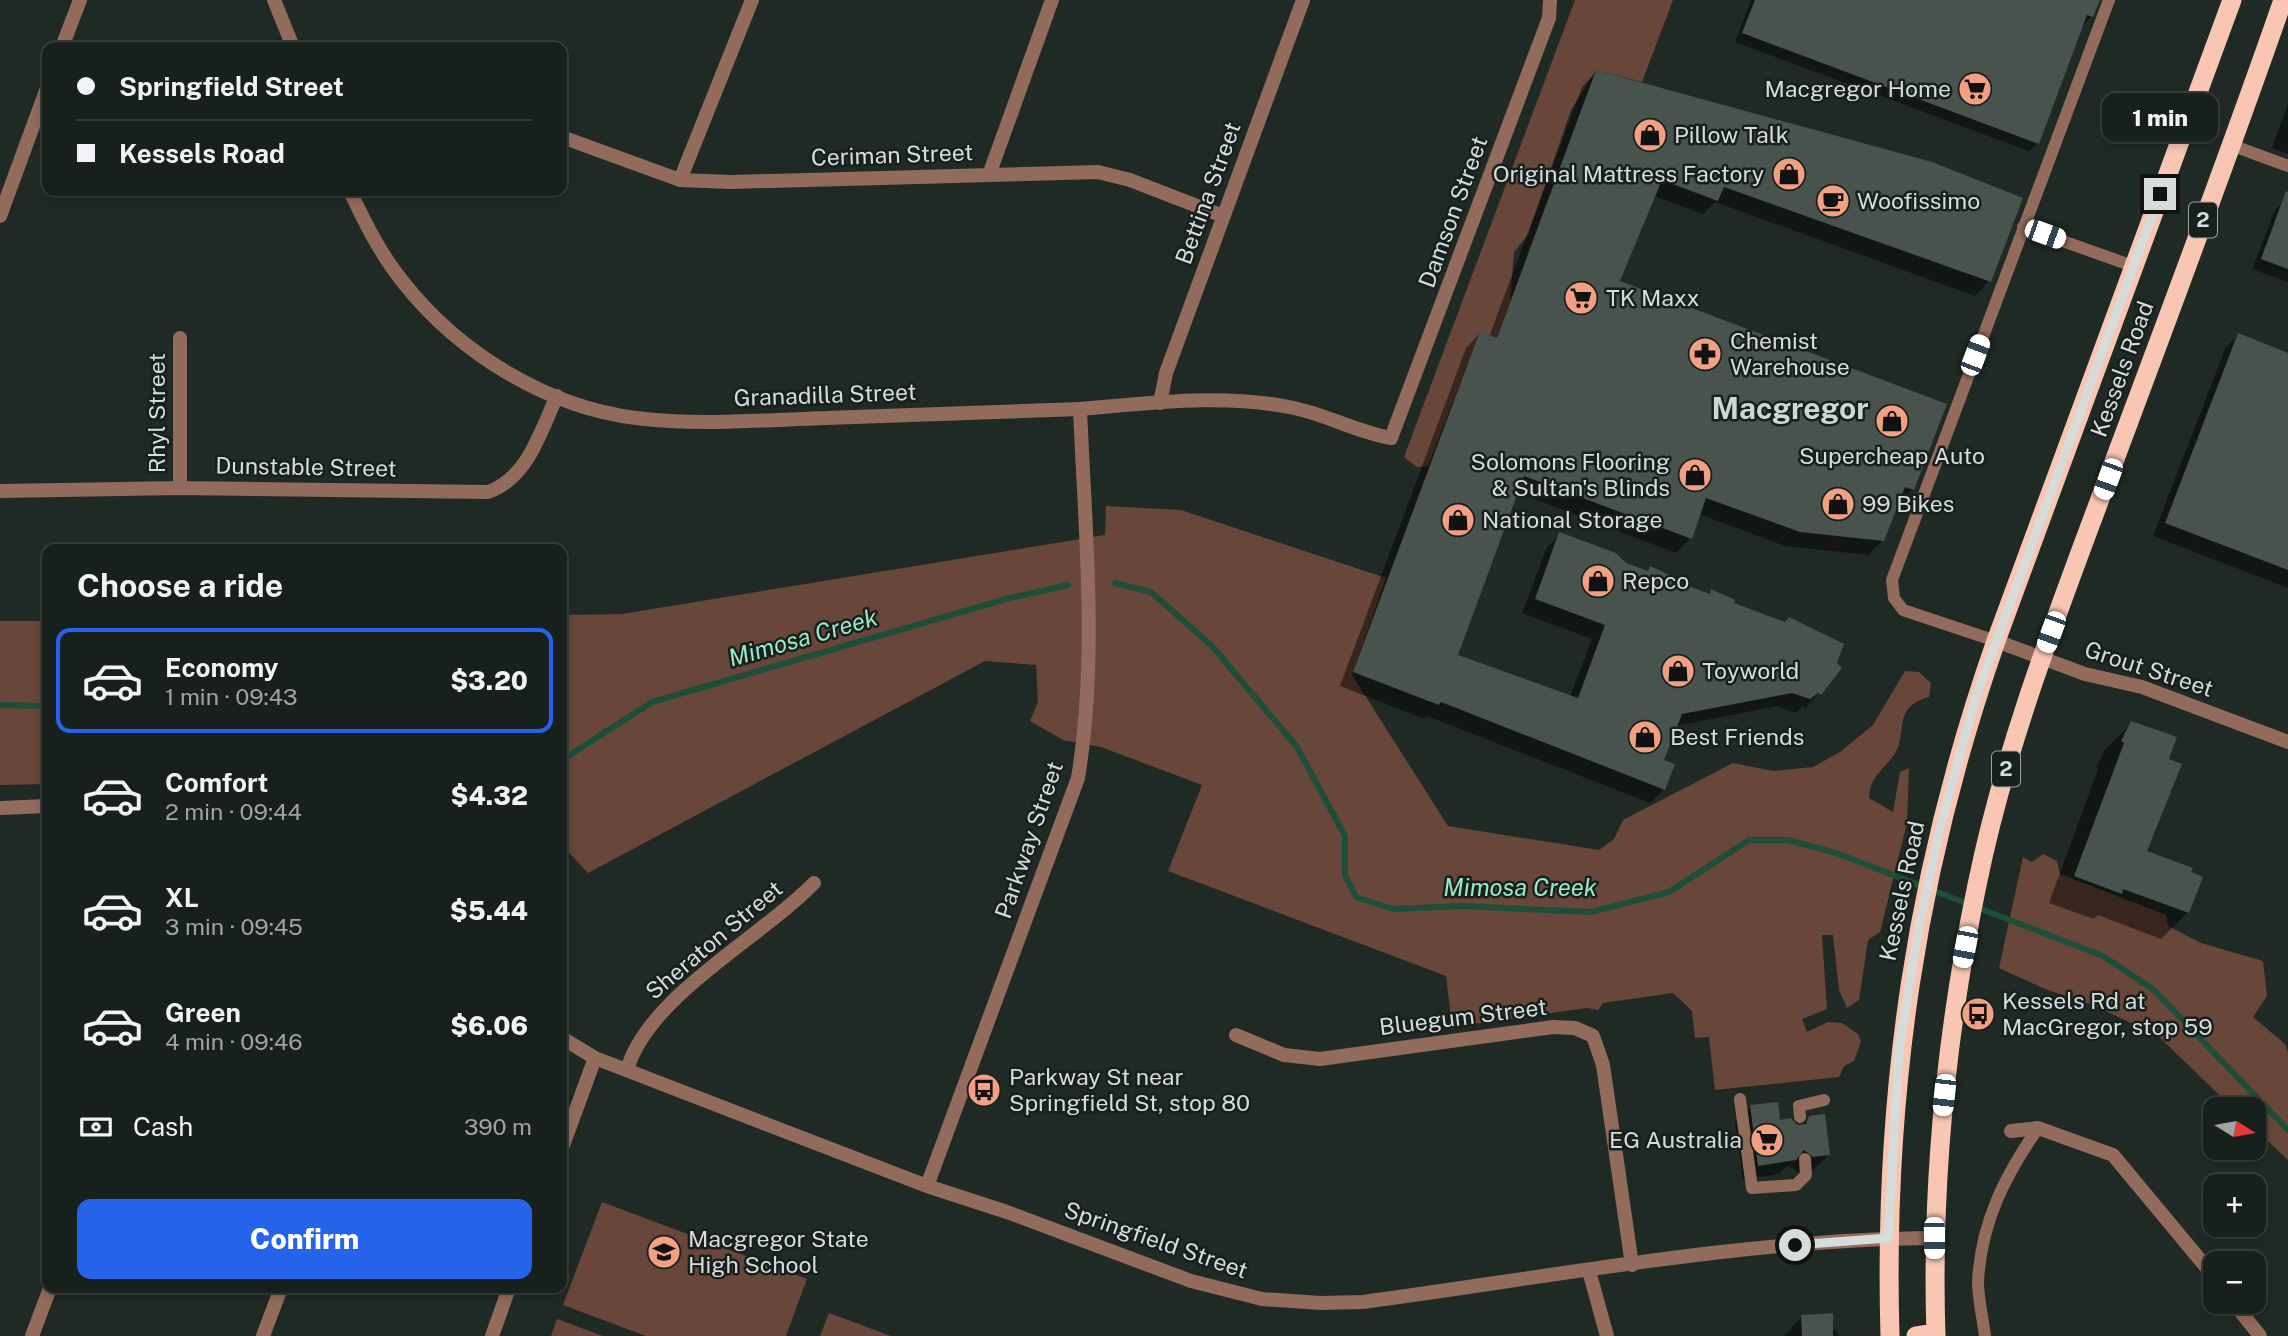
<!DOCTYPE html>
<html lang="en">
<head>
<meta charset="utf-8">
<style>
	body { margin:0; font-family:"Public Sans",sans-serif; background:#212825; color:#f1f3f6; height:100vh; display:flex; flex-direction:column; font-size:26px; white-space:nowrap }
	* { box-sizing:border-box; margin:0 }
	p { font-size:23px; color:#9fa3a3 }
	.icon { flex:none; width:38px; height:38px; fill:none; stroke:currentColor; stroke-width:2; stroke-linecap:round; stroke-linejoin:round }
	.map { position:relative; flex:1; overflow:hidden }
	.details { position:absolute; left:42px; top:544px; width:525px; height:749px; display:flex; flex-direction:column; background:#18201c; border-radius:14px; box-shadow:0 4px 10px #0003,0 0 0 2px #363e3b }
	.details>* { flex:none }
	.guide { position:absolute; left:42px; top:42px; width:525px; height:154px; border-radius:14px; box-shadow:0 4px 10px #0003,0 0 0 2px #363e3b; display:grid; align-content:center; height:154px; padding:0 35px; background:#18201c }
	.needle { width:46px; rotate:101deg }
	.buttons { position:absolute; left:2203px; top:1097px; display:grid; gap:14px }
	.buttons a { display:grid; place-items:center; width:63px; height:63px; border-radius:14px; background:#18201c; box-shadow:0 4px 10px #0003,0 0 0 2px #363e3b; font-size:35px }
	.end { position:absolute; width:32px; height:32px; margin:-16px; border:9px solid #d6dcd9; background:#111; box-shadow:0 0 0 4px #111 }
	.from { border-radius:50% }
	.bubble { position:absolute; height:49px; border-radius:14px; background:#18201c; box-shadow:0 4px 10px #0003,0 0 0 2px #363e3b; font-size:23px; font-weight:800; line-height:49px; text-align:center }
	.car { position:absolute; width:21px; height:42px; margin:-21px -10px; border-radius:9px; box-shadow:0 0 5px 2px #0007; background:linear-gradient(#fff 24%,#345 0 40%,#fff 0 76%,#345 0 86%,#fff 0) }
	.guide b { display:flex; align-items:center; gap:24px; height:66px; font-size:26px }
	.guide b+b { border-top:2px solid #363e3b }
	.guide i { width:18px; height:18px; background:#f1f3f6 }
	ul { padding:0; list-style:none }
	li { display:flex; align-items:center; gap:21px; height:105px; margin:0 14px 10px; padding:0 21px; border:4px solid transparent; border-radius:14px }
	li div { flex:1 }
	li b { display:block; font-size:26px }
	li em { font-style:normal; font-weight:800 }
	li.selected { border-color:#2563eb }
	li>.icon { width:63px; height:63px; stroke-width:1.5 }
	h2 { padding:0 35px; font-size:32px; line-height:84px }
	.pay { display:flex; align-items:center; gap:18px; height:77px; padding:0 35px; font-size:26px }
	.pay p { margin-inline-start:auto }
	.primary-button { display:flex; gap:14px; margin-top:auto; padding:14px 35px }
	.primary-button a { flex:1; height:80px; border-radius:14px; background:#2563eb; color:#fff; font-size:28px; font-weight:800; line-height:80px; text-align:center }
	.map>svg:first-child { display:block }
</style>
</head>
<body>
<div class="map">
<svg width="2288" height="1336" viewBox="0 0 2288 1336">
	<rect width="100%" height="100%" fill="#202a25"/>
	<!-- green -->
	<path fill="#684639" d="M1575,0h98l-31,82 -46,-12 -25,40 -43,125 -14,17 -4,50 -13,36 -17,-6 -52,134 -11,1 -13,-10z
		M1106,506l75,4 205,68 -34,97 96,151 151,24 15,-11 9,-19 110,-57 40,8 40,-4 27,-15 33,-27 32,-54 14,1 12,11 -2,14c-38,10 -20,36 -35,58 -11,15 -24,22 -25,43l24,14 7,-40 9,-4 -2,55 -27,109 -12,8 -9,60 -12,8 -8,-18 -6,-55h-11l5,74 -25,10 5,13 21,-10 14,1 16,11 3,7 -7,20 -10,5 -5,11 -124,13 -6,-53 -14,1 -3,-27 -19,-18 -70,10 -5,7 -11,-2 -135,19 -6,-51 -278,-105 34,-86 -101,-38 -38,-7 -33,-19 8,-19 -2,-37 -51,-4 -397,212 -26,-28v-230l60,-1 483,-79z
		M0,621h47v163l-47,1z
		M2043,854l14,7 3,13 106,41 2,11 33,17 62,18 4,35 -14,21 32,27 3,8v108l-34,-32v-18l-20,-1 -77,-74 -62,-29 -50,-17 -46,-21 24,-111 9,5z
		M602,1202l205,77 -21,57h-140l-83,-31z
		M829,1313l62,23h-71z
		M557,1319l46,17h-52z"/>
	<!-- shadow -->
	<path fill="#0007" d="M1751,0h347l-6,16 -9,9 -45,118 -9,8 -294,-109z
		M1596,72l393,209 -14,15 -260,-94 -12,12 -50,-18 -36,86 296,207 -16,14 -14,37 -15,15 -83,-9 -86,-32 -9,24 -14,15 -160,-61 -60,164 114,41 22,-58 -70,-26 24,-64 14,-15 85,38 5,-4 19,13 38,14 5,-4 128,77 -34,40 -3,-2 -8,7 -18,-7 -101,20 -14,35 2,28 -14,14 -223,-87 -3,3 -84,-33 126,-338 14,-15 9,4 93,-250z
		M2288,104v50l-16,-6z
		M2285,200l3,1v81l-36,-13 23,-59z
		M2238,335l50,20v233l-135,-52 72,-187z
		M2132,723l35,37 -22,92 43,60 -27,27 -63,-24 -4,4 -45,-16 49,-134 -2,-1 9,-18z
		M1751,1107l28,15 21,6 10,-10 19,37 -16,15 -15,2 -10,-7 -9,9 -36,6 -8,-58z
		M1802,1316l35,15 1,5h-54z"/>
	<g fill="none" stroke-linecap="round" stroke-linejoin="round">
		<!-- stream -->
		<path stroke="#1c4e3a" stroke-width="6" d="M1115,583l36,9 61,54 85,101 48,89v39l11,22 37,12 69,-3 129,6 78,-20 80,-52h39l48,13 267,103 51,34 134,140
			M0,705l47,1
			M562,760l90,-58 354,-103 62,-14"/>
	</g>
	<!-- building -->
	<path fill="#48534d" d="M1755,0h345l-7,17 -6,-2 -48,129 -297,-111z
		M1596,70l336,92 91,36 -32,84 -267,-95 -6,14 -56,-21 -42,101 327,123 -33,86 -9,-3 -21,54 -84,-9 -94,-34 -14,41 -168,-63 -66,179 120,43 27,-73 -70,-26 24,-67 57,21 10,10 22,8 2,-5 24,11 -2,3 38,14 1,-5 24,11 -1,3 51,19 4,-5 55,27 -7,19 5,5 -21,27 -3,-2 -8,6 -18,-6 -110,21 -18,46 11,4 -10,26 -224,-88 -2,3 -86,-33 127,-341 17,7z
		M2286,191l2,1v77l-27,-10z
		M2238,333l50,20v217l-123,-47z
		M2131,721l46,16 -8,22 13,5 -35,87 46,17 -2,4 12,5 -14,36 -66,-24 -1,5 -48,-18 50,-133 -3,-2z
		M1778,1102l2,18 11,-2 6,7 9,-1 3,-8 16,-2 5,41 -17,2 -9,-7 -8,10 -38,6 -8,-61z
		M1833,1313v23h-31l-1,-21z"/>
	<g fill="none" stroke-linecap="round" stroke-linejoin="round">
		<!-- service -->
		<path stroke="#926b5d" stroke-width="12" d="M2231,145l57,21
			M2023,227l110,39
			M1996,641l-93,-31 -9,-12 -2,-18 217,-580
			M1740,1099l12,89 44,-3 10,-10 -1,-16
			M1800,1117l-1,-11 25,-6
			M1985,1336c-2,-17 -7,-37 -7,-54 3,-60 27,-106 60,-154"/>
		<!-- minor -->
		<path stroke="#926b5d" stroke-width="14" d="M62,47l18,-47
			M562,137l118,43 51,2 367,-10 32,8 93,36
			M989,175l63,-175
			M680,180l72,-180
			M0,216l47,-128
			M1160,403l6,-30 137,-373
			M1080,409c71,-6 144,-16 214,-1 33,7 63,24 97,30l158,-420 1,-18
			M180,488v-150
			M0,491l180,-3 308,4c40,-14 52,-60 69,-96
			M1996,641l89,33 57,13 146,55
			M1236,1035l48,20 36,4 233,-32 22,1 18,8 10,29 29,200
			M627,1070c21,-74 134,-132 187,-187
			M2011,1131l27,-3 75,27 103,124
			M562,1148l33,-90
			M1589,1271l18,65
			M2233,1302l27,34
			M32,1336l18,-48
			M263,1336l18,-48
			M492,1336l17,-48"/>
		<!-- tertiary -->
		<path stroke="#926b5d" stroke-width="14" d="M274,0l19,47
			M350,191c15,32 31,64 53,91 55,70 143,125 233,136 62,8 127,2 190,0 85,-3 170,-6 254,-9 5,123 18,247 -2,369l-151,408
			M0,808l47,-2
			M562,1038l33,20 332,128 80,26 184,69 71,18 59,4 42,-1c187,-25 384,-63 571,-64"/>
		<!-- trunk -->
		<path stroke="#f9c6b4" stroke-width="19" d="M1890,1336c-7,-241 26,-467 106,-695l236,-641
			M1916,1336l20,-3
			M1936,1336c-5,-152 10,-302 41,-451 27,-133 76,-260 123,-386 62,-166 125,-332 183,-499"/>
	</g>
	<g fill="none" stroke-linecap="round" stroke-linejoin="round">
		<!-- route -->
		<path stroke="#d6dcd9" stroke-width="9" d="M1795,1245l93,-7 11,-189 20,-123 21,-99 36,-130 184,-503"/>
	</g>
	<!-- icons -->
	<defs>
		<symbol id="supermarket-disc" viewBox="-11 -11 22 22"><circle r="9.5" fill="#f3a082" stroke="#17201c"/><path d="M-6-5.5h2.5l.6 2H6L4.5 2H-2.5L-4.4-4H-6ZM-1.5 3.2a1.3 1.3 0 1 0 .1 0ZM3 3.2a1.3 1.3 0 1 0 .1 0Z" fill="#111"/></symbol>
		<symbol id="shop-disc" viewBox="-11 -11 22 22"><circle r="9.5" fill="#f3a082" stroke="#17201c"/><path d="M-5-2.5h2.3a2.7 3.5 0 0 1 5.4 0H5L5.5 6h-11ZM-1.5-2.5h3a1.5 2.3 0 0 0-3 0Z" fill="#111"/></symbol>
		<symbol id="cafe-disc" viewBox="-11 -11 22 22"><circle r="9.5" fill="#f3a082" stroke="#17201c"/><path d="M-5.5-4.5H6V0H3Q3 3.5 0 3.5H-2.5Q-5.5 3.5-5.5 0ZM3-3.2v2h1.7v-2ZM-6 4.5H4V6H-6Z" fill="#111"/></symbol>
		<symbol id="pharmacy-disc" viewBox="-11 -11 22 22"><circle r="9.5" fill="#f3a082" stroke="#17201c"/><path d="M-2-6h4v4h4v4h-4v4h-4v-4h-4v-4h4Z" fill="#111"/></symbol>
		<symbol id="bus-disc" viewBox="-11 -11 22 22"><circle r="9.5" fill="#f3a082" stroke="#17201c"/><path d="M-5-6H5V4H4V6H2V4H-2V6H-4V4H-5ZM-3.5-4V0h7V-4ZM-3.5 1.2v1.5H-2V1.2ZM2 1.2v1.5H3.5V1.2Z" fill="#111"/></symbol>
		<symbol id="school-disc" viewBox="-11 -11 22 22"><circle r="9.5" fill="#f3a082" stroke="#17201c"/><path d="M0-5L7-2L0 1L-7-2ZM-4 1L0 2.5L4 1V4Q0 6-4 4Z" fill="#111"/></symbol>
	</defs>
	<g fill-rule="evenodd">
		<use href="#supermarket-disc" x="1956" y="70" width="38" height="38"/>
		<use href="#shop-disc" x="1631" y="116" width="38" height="38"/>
		<use href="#shop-disc" x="1770" y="155" width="38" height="38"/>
		<use href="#cafe-disc" x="1814" y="182" width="38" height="38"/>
		<use href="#supermarket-disc" x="1562" y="279" width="38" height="38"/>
		<use href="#pharmacy-disc" x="1686" y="335" width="38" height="38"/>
		<use href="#shop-disc" x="1873" y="402" width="38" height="38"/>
		<use href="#shop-disc" x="1676" y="456" width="38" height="38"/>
		<use href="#shop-disc" x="1819" y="485" width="38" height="38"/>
		<use href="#shop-disc" x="1439" y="501" width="38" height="38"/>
		<use href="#shop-disc" x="1579" y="562" width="38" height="38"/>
		<use href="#shop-disc" x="1659" y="652" width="38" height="38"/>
		<use href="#shop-disc" x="1626" y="718" width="38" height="38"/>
		<use href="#bus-disc" x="1959" y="995" width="38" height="38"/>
		<use href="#bus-disc" x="965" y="1071" width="38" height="38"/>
		<use href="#supermarket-disc" x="1748" y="1121" width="38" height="38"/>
		<use href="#school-disc" x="645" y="1233" width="38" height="38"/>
	</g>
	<g text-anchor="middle" stroke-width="5" stroke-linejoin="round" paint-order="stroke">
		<!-- shield labels -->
		<g fill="#17201c" stroke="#9da4a0" stroke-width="2">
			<rect x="2189" y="202.5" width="28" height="35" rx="5"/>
			<rect x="1992" y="751.5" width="28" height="35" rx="5"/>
		</g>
		<g font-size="21" font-weight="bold" fill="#d6dcd9">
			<text x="2203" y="227">2</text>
			<text x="2006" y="776">2</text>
		</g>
		<!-- poi labels -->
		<g font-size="23" fill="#d6dcd9" stroke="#17201c" text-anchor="start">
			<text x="1951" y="97" text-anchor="end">Macgregor Home</text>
			<text x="1674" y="143">Pillow Talk</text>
			<text x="1764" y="182" text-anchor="end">Original Mattress Factory</text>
			<text x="1857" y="209">Woofissimo</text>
			<text x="1606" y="306">TK Maxx</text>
			<text x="1730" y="349">Chemist<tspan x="1730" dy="26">Warehouse</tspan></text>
			<text x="1892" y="464" text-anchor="middle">Supercheap Auto</text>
			<text x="1670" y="470" text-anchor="end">Solomons Flooring<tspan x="1670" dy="26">&amp; Sultan's Blinds</tspan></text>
			<text x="1862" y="512">99 Bikes</text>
			<text x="1482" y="528">National Storage</text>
			<text x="1622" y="589">Repco</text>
			<text x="1702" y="679">Toyworld</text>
			<text x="1670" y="745">Best Friends</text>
			<text x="2002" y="1009">Kessels Rd at<tspan x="2002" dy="26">MacGregor, stop 59</tspan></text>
			<text x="1009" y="1085">Parkway St near<tspan x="1009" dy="26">Springfield St, stop 80</tspan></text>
			<text x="1742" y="1148" text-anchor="end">EG Australia</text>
			<text x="688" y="1247">Macgregor State<tspan x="688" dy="26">High School</tspan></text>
		</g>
		<!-- street labels -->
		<g font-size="23" fill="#d6dcd9" stroke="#17201c">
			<text transform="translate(892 155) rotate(-2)" y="8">Ceriman Street</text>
			<text transform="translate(1208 193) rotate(-70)" y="8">Bettina Street</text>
			<text transform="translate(1453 212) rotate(-70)" y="8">Damson Street</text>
			<text transform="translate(2122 369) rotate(-70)" y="8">Kessels Road</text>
			<text transform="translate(825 395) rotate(-2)" y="8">Granadilla Street</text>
			<text transform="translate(157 413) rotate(-90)" y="8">Rhyl Street</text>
			<text transform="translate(306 467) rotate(1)" y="8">Dunstable Street</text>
			<text transform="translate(2149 669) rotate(18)" y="8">Grout Street</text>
			<text transform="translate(1029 840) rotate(-71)" y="8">Parkway Street</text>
			<text transform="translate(1902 891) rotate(-78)" y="8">Kessels Road</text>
			<text transform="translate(714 940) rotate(-40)" y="8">Sheraton Street</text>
			<text transform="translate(1463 1017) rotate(-7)" y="8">Bluegum Street</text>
			<text transform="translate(1156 1240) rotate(19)" y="8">Springfield Street</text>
		</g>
		<!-- water labels -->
		<g font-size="24" font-style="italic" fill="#99e9c6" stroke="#17201c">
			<text transform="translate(803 638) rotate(-16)" y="8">Mimosa Creek</text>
			<text x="1520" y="896">Mimosa Creek</text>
		</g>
		<!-- district labels -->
		<g font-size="30" font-weight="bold" fill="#ccd9d3" stroke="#17201c">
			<text x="1790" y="419">Macgregor</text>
		</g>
	</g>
</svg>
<div class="buttons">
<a><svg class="needle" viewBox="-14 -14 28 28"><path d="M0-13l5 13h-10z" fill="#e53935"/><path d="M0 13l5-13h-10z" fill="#9fa3a3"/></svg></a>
<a>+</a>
<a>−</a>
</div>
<i class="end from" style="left:1795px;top:1245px"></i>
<i class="end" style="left:2160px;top:194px"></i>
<div class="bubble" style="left:2102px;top:93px;width:116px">1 min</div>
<i class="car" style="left:2045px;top:234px;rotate:110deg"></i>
<i class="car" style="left:1975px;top:355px;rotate:21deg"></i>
<i class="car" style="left:2108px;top:479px;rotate:200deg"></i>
<i class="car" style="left:2051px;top:632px;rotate:200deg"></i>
<i class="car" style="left:1965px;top:947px;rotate:191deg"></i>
<i class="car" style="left:1944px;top:1095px;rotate:186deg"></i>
<i class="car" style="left:1934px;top:1238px;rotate:179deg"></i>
<div class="guide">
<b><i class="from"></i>Springfield Street</b>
<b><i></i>Kessels Road</b>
</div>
<section class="details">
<h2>Choose a ride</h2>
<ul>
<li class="selected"><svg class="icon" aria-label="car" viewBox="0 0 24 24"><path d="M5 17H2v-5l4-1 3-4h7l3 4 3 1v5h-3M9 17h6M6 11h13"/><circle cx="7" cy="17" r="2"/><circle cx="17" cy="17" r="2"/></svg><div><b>Economy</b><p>1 min · 09:43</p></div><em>$3.20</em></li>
<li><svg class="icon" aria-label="car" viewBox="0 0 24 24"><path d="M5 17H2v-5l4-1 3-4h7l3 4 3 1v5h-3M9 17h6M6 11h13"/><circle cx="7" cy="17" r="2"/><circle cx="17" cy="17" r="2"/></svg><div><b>Comfort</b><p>2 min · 09:44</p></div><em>$4.32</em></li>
<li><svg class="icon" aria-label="car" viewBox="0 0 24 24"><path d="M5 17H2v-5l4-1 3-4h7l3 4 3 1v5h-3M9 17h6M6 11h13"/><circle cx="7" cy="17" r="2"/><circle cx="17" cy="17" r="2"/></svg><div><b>XL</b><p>3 min · 09:45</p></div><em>$5.44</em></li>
<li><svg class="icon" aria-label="car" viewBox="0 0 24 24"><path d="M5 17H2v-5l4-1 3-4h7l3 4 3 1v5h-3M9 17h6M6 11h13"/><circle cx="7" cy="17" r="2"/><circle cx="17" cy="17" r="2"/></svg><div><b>Green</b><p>4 min · 09:46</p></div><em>$6.06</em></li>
</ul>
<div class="pay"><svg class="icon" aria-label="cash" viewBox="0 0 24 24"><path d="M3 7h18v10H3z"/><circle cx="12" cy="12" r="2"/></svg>Cash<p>390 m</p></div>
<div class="primary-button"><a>Confirm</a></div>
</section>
</div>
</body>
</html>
